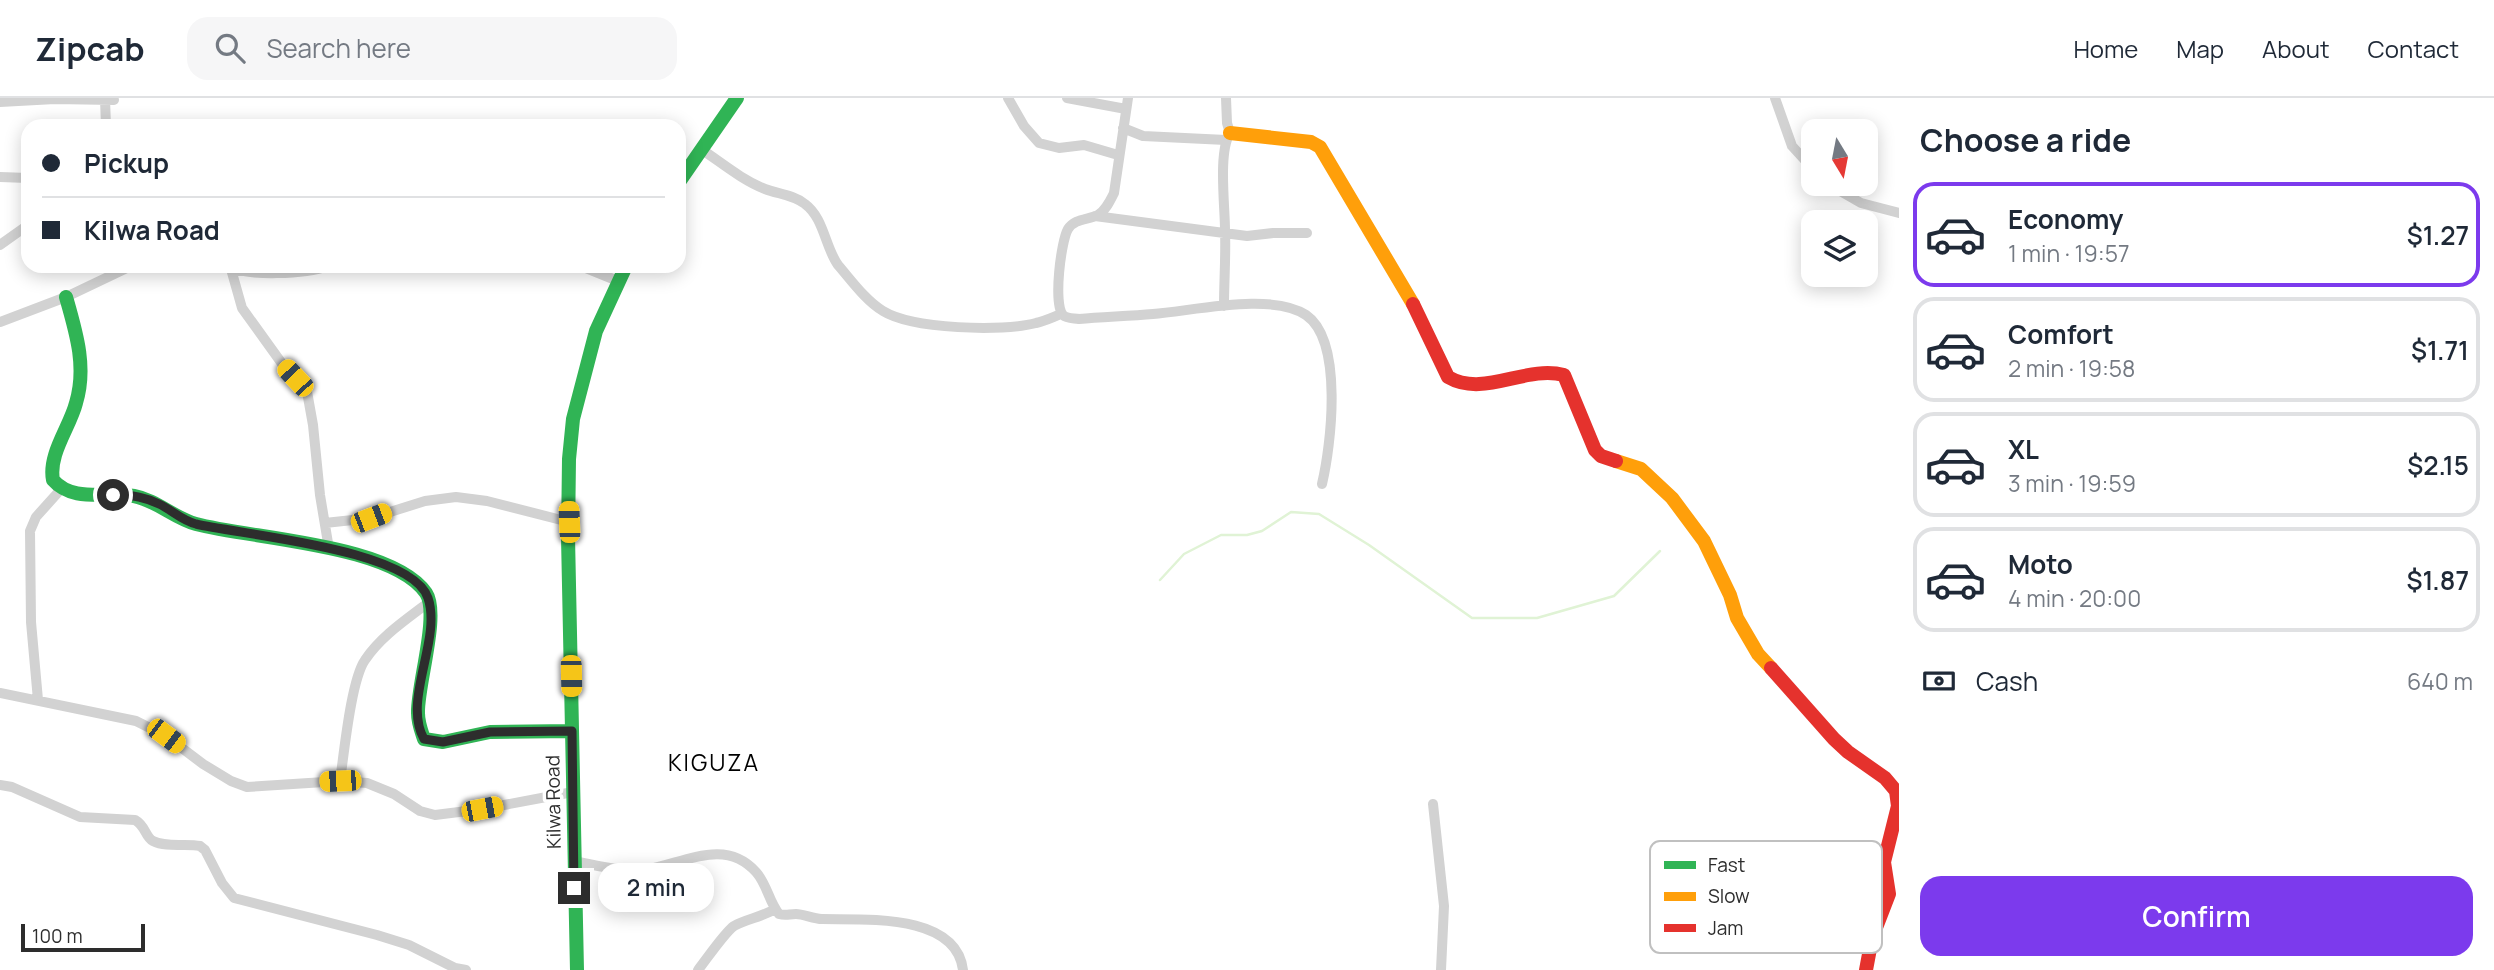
<!DOCTYPE html>
<html lang="en">
<head>
<meta charset="utf-8">
<style>
	body { margin:0; font-family:Manrope,sans-serif; background:#f6f6f7; color:#1f2937; height:100vh; display:flex; flex-direction:column; font-size:26px; white-space:nowrap }
	* { box-sizing:border-box; margin:0 }
	p { font-size:23px; color:#747a83 }
	.icon { flex:none; width:38px; height:38px; fill:none; stroke:currentColor; stroke-width:2; stroke-linecap:round; stroke-linejoin:round }
	.map { position:relative; flex:1; overflow:hidden }
	.drawer { display:flex; flex-direction:column; background:#fff; width:595px }
	.drawer>* { flex:none }
	.guide { position:absolute; left:21px; top:21px; width:665px; height:154px; border-radius:21px; box-shadow:0 4px 18px #0003; display:grid; align-content:center; height:154px; padding:0 21px; background:#fff }
	.needle { width:46px; rotate:170deg }
	.buttons { position:absolute; left:1801px; top:21px; display:grid; gap:14px }
	.buttons a { display:grid; place-items:center; width:77px; height:77px; border-radius:14px; background:#fff; box-shadow:0 4px 18px #0003; font-size:35px }
	.scale { position:absolute; left:21px; bottom:18px; width:124px; box-sizing:border-box; padding-left:7px; border:4px solid #2d2d2d; border-top:0; font-size:19px; line-height:24px; white-space:nowrap; color:#2d2d2d; -webkit-text-stroke:5px #fff; paint-order:stroke }
	.end { position:absolute; width:32px; height:32px; margin:-16px; border:9px solid #2d2d2d; background:#fff; box-shadow:0 0 0 4px #fff }
	.from { border-radius:50% }
	.bubble { position:absolute; height:49px; border-radius:21px; background:#fff; box-shadow:0 4px 18px #0003; font-size:23px; font-weight:600; line-height:49px; text-align:center }
	.car { position:absolute; width:21px; height:42px; margin:-21px -10px; border-radius:9px; box-shadow:0 0 5px 2px #0007; background:linear-gradient(#f5c518 24%,#345 0 40%,#f5c518 0 76%,#345 0 86%,#f5c518 0) }
	.guide b { display:flex; align-items:center; gap:24px; height:66px; font-size:26px }
	.guide b+b { border-top:2px solid #e0e1e3 }
	.guide i { width:18px; height:18px; background:#1f2937 }
	ul { padding:0; list-style:none }
	li { display:flex; align-items:center; gap:21px; height:105px; margin:0 14px 10px; padding:0 7px; border:4px solid #e0e1e3; border-radius:21px }
	li div { flex:1 }
	li b { display:block; font-size:26px }
	li em { font-style:normal; font-weight:600 }
	li.selected { border-color:#7c3aed }
	li>.icon { width:63px; height:63px; stroke-width:1.5 }
	h2 { padding:0 21px; font-size:32px; line-height:84px }
	.pay { display:flex; align-items:center; gap:18px; height:77px; padding:0 21px; font-size:26px }
	.pay p { margin-inline-start:auto }
	.cta { display:flex; gap:14px; margin-top:auto; padding:14px 21px }
	.cta a { flex:1; height:80px; border-radius:21px; background:#7c3aed; color:#fff; font-size:28px; font-weight:600; line-height:80px; text-align:center }
	header { display:flex; align-items:center; gap:42px; box-sizing:border-box; height:98px; padding:0 35px; background:#fff; border-bottom:2px solid #e0e1e3 }
	header strong { font-size:33px }
	nav { display:flex; gap:38px; margin-inline-start:auto; font-size:24px }
	.search { width:490px; height:63px; background:#f6f6f7; display:flex; align-items:center; gap:18px; box-sizing:border-box; padding:0 24px; border-radius:21px; color:#747a83; font-size:26px }
	main { display:flex; flex:1; min-height:0 }
	.map>svg:first-child { display:block }
</style>
</head>
<body>
<header>
<strong>Zipcab</strong>
<div class="search"><svg class="icon" aria-label="search" viewBox="0 0 24 24"><circle cx="10" cy="10" r="6"/><path d="M15 15l6 6"/></svg>Search here</div>
<nav><a>Home</a><a>Map</a><a>About</a><a>Contact</a></nav>
</header>
<main>
<div class="map">
<svg width="1899" height="872" viewBox="0 0 1899 872">
	<rect width="100%" height="100%" fill="#fff"/>
	<g fill="none" stroke-linecap="round" stroke-linejoin="round">
		<!-- stream -->
		<path stroke="#e0f3d5" stroke-width="2.5" d="M1160,482l24,-26 37,-19h26l15,-4 29,-19 28,2 50,31 103,73h65l77,-22 46,-45"/>
		<!-- street -->
		<path stroke="#d2d2d2" stroke-width="10" d="M1008,0l16,28 15,17 20,5 25,-3 34,10
			M1067,0l59,11
			M1128,0l-14,95c-4,8 -8,17 -16,22 -10,5 -23,3 -30,14 -7,12 -15,75 -5,86 4,4 10,3 16,4 25,-2 50,-3 74,-5 40,-3 119,-22 153,1 38,26 25,131 16,169
			M1775,0l17,48 21,23
			M105,1l1,27
			M0,4l55,-3 59,1
			M1123,30l20,8 83,4
			M701,51c21,14 41,31 64,40 13,5 29,6 40,15 19,14 20,43 33,61 13,15 28,36 45,46 29,18 120,21 153,12 9,-2 17,-6 25,-9
			M0,79l28,1
			M1828,86l33,19 38,10
			M1095,118l152,20 26,-3h34
			M0,147l28,-20
			M226,168c23,11 79,8 103,0
			M581,168l37,15
			M231,171l11,39 41,57 23,21 7,39 7,70 9,54
			M1224,208c0,-25 2,-51 1,-76 0,-24 -7,-78 5,-97l-3,-10 -1,-25
			M0,224l66,-25 65,-31
			M325,425l46,-5 54,-17 31,-4 31,4 82,21
			M0,595l136,28 30,15 37,28 28,17 16,6 93,-6 27,2 27,11 26,17 15,4 48,-6 90,-17
			M38,602l-7,-78 -1,-91 6,-14 26,-29
			M340,683c4,-27 11,-101 25,-121 16,-24 42,-41 64,-58
			M0,687l12,2 68,30 55,3c11,6 10,17 18,21 14,7 33,2 47,5l5,4 17,33 12,15 143,37 32,10 46,23 11,2
			M1433,706l11,102 -3,64
			M573,763c23,4 47,11 70,9 38,-5 81,-34 113,2 11,12 13,30 23,42 7,2 10,0 17,0 8,0 17,5 26,5 43,1 134,-6 141,51
			M698,872c8,-10 27,-38 36,-44 12,-7 28,-9 41,-17"/>
		<!-- fast -->
		<path stroke="#30b455" stroke-width="14" d="M679,84l58,-84
			M66,199c10,35 21,70 10,106 -6,24 -28,51 -23,77 20,23 54,11 81,16 22,4 40,22 62,28 56,15 196,20 230,69 14,21 -9,93 -8,120 0,10 3,17 6,26l19,3 47,-10 82,-1
			M577,872l-9,-433 1,-78 4,-40 23,-88 30,-65"/>
		<!-- slow -->
		<path stroke="#ff9f0a" stroke-width="14" d="M1230,35l81,9 9,5 93,157
			M1616,363l25,8 31,29 32,43 26,54 7,23 21,36 13,14"/>
		<!-- jam -->
		<path stroke="#e5322d" stroke-width="14" d="M1413,206l35,73c36,21 77,-12 116,-2l31,75 6,6 15,5
			M1771,570l63,71 14,13 37,26 11,13 2,15 -14,56 5,32 -17,44 -6,32"/>
	</g>
	<g fill="none" stroke-linecap="round" stroke-linejoin="round">
		<!-- route -->
		<path stroke="#2d2d2d" stroke-width="9" d="M113,397c16,-1 31,2 46,9 13,6 22,16 37,20 46,11 216,25 232,74 14,42 -26,102 -4,141l19,3 47,-10 82,-1 2,157"/>
	</g>
	<g text-anchor="middle" stroke-width="7" stroke-linejoin="round" paint-order="stroke">
		<!-- street labels -->
		<g font-size="19" fill="#2d2d2d" stroke="#fff">
			<text transform="translate(553 704) rotate(-91)" y="7">Kilwa Road</text>
		</g>
		<!-- quarter labels -->
		<g font-size="23" letter-spacing="2" fill="#000" stroke="#fff">
			<text x="714" y="673">KIGUZA</text>
		</g>
	</g>
	<!-- legend -->
	<rect x="1650" y="743" width="232" height="112" rx="10" fill="#fff" stroke="#c0c0c0" stroke-width="2"/>
	<rect x="1664" y="763" width="32" height="8" fill="#30b455"/>
	<rect x="1664" y="794" width="32" height="9" fill="#ff9f0a"/>
	<rect x="1664" y="826" width="32" height="8" fill="#e5322d"/>
	<g font-size="19" fill="#2d2d2d">
		<text x="1708" y="774">Fast</text>
		<text x="1708" y="805">Slow</text>
		<text x="1708" y="837">Jam</text>
	</g>
</svg>
<div class="buttons">
<a><svg class="needle" viewBox="-14 -14 28 28"><path d="M0-13l5 13h-10z" fill="#e53935"/><path d="M0 13l5-13h-10z" fill="#747a83"/></svg></a>
<a><svg class="icon" aria-label="layers" viewBox="0 0 24 24"><path d="M12 4l9 5-9 5-9-5zM3 14l9 5 9-5"/></svg></a>
</div>
<div class="scale">100 m</div>
<i class="end from" style="left:113px;top:397px"></i>
<i class="end" style="left:574px;top:790px"></i>
<div class="bubble" style="left:598px;top:765px;width:116px">2 min</div>
<i class="car" style="left:295px;top:280px;rotate:317deg"></i>
<i class="car" style="left:371px;top:420px;rotate:69deg"></i>
<i class="car" style="left:569px;top:424px;rotate:358deg"></i>
<i class="car" style="left:571px;top:578px;rotate:179deg"></i>
<i class="car" style="left:166px;top:638px;rotate:127deg"></i>
<i class="car" style="left:340px;top:683px;rotate:268deg"></i>
<i class="car" style="left:482px;top:711px;rotate:79deg"></i>
<div class="guide">
<b><i class="from"></i>Pickup</b>
<b><i></i>Kilwa Road</b>
</div>
</div>
<section class="drawer">
<h2>Choose a ride</h2>
<ul>
<li class="selected"><svg class="icon" aria-label="car" viewBox="0 0 24 24"><path d="M5 17H2v-5l4-1 3-4h7l3 4 3 1v5h-3M9 17h6M6 11h13"/><circle cx="7" cy="17" r="2"/><circle cx="17" cy="17" r="2"/></svg><div><b>Economy</b><p>1 min · 19:57</p></div><em>$1.27</em></li>
<li><svg class="icon" aria-label="car" viewBox="0 0 24 24"><path d="M5 17H2v-5l4-1 3-4h7l3 4 3 1v5h-3M9 17h6M6 11h13"/><circle cx="7" cy="17" r="2"/><circle cx="17" cy="17" r="2"/></svg><div><b>Comfort</b><p>2 min · 19:58</p></div><em>$1.71</em></li>
<li><svg class="icon" aria-label="car" viewBox="0 0 24 24"><path d="M5 17H2v-5l4-1 3-4h7l3 4 3 1v5h-3M9 17h6M6 11h13"/><circle cx="7" cy="17" r="2"/><circle cx="17" cy="17" r="2"/></svg><div><b>XL</b><p>3 min · 19:59</p></div><em>$2.15</em></li>
<li><svg class="icon" aria-label="car" viewBox="0 0 24 24"><path d="M5 17H2v-5l4-1 3-4h7l3 4 3 1v5h-3M9 17h6M6 11h13"/><circle cx="7" cy="17" r="2"/><circle cx="17" cy="17" r="2"/></svg><div><b>Moto</b><p>4 min · 20:00</p></div><em>$1.87</em></li>
</ul>
<div class="pay"><svg class="icon" aria-label="cash" viewBox="0 0 24 24"><path d="M3 7h18v10H3z"/><circle cx="12" cy="12" r="2"/></svg>Cash<p>640 m</p></div>
<div class="cta"><a>Confirm</a></div>
</section>
</main>
</body>
</html>
